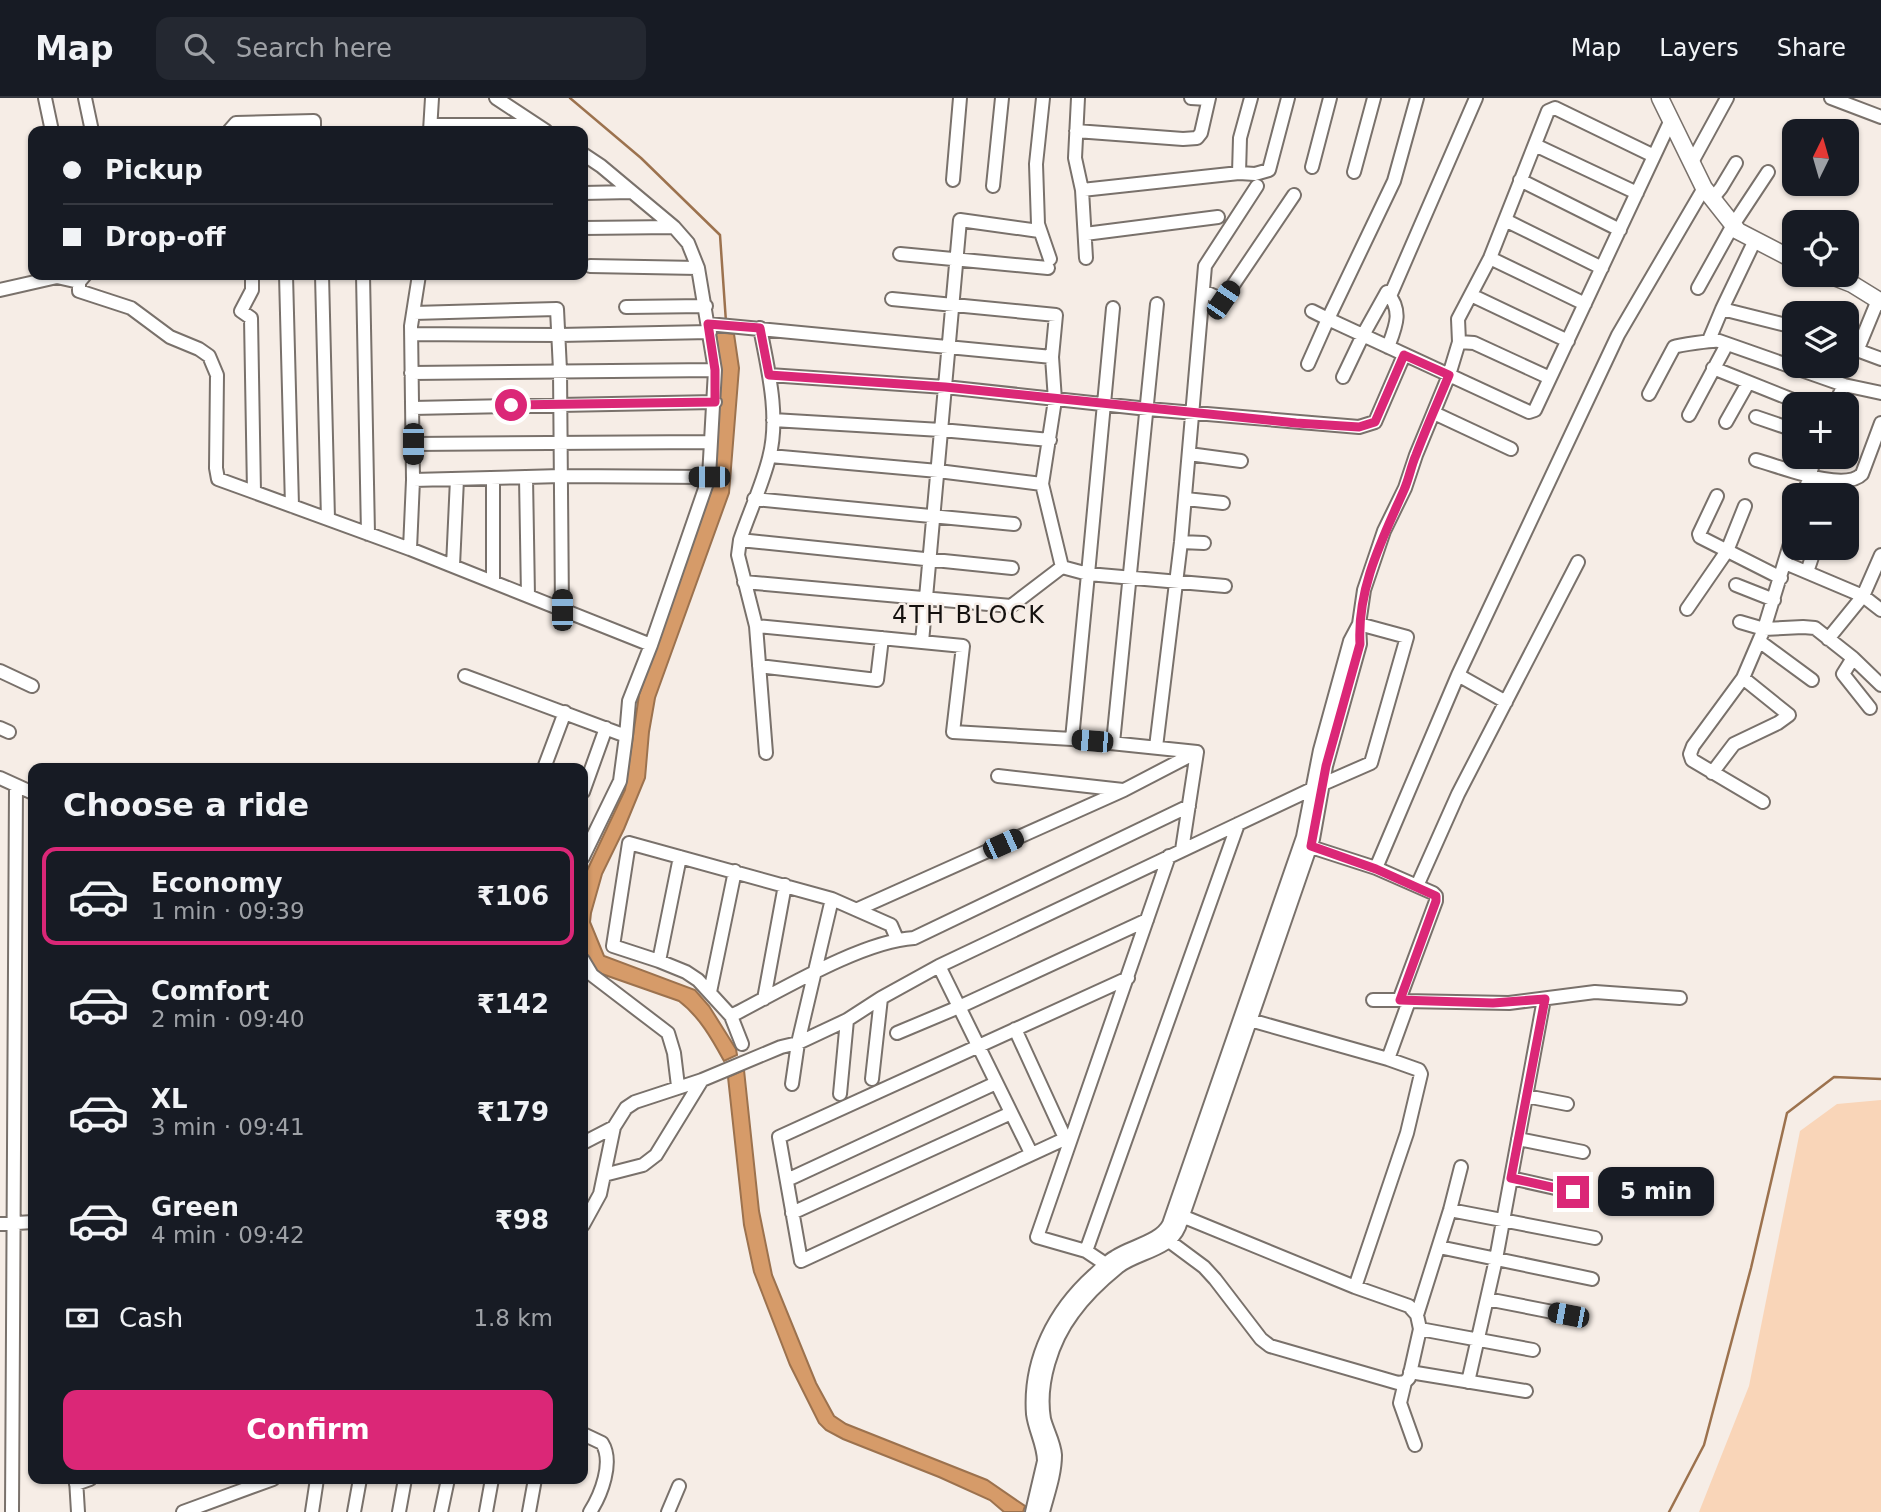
<!DOCTYPE html>
<html lang="en">
<head>
<meta charset="utf-8">
<style>
	body { margin:0; font-family:"DejaVu Sans",sans-serif; background:#242831; color:#f1f3f6; height:100vh; display:flex; flex-direction:column; font-size:26px; white-space:nowrap }
	* { box-sizing:border-box; margin:0 }
	p { font-size:23px; color:#9ea1a6 }
	.icon { flex:none; width:38px; height:38px; fill:none; stroke:currentColor; stroke-width:2; stroke-linecap:round; stroke-linejoin:round }
	.map { position:relative; flex:1; overflow:hidden }
	.drawer { position:absolute; left:28px; top:665px; width:560px; height:721px; display:flex; flex-direction:column; background:#171b24; border-radius:14px; box-shadow:0 2px 5px #0004 }
	.drawer>* { flex:none }
	.guide { position:absolute; left:28px; top:28px; width:560px; height:154px; border-radius:14px; box-shadow:0 2px 5px #0004; display:grid; align-content:center; height:154px; padding:0 35px; background:#171b24 }
	.needle { width:46px; rotate:5deg }
	.controls { position:absolute; left:1782px; top:21px; display:grid; gap:14px }
	.controls a { display:grid; place-items:center; width:77px; height:77px; border-radius:14px; background:#171b24; box-shadow:0 2px 5px #0004; font-size:35px }
	.end { position:absolute; width:32px; height:32px; margin:-16px; border:9px solid #db2777; background:#fff; box-shadow:0 0 0 4px #fff }
	.from { border-radius:50% }
	.bubble { position:absolute; height:49px; border-radius:14px; background:#171b24; box-shadow:0 2px 5px #0004; font-size:23px; font-weight:700; line-height:49px; text-align:center }
	.car { position:absolute; width:21px; height:42px; margin:-21px -10px; border-radius:9px; box-shadow:0 0 5px 2px #0007; background:linear-gradient(#222 24%,#8ab4d8 0 40%,#222 0 76%,#8ab4d8 0 86%,#222 0) }
	.guide b { display:flex; align-items:center; gap:24px; height:66px; font-size:26px }
	.guide b+b { border-top:2px solid #363941 }
	.guide i { width:18px; height:18px; background:#f1f3f6 }
	ul { padding:0; list-style:none }
	li { display:flex; align-items:center; gap:21px; height:98px; margin:0 14px 10px; padding:0 21px; border:4px solid transparent; border-radius:14px }
	li div { flex:1 }
	li b { display:block; font-size:26px }
	li em { font-style:normal; font-weight:700 }
	li.active { border-color:#db2777 }
	li>.icon { width:63px; height:63px; stroke-width:1.5 }
	h2 { padding:0 35px; font-size:32px; line-height:84px }
	.pay { display:flex; align-items:center; gap:18px; height:77px; padding:0 35px; font-size:26px }
	.pay p { margin-inline-start:auto }
	.primary-button { display:flex; gap:14px; margin-top:auto; padding:14px 35px }
	.primary-button a { flex:1; height:80px; border-radius:14px; background:#db2777; color:#fff; font-size:28px; font-weight:700; line-height:80px; text-align:center }
	header { display:flex; align-items:center; gap:42px; box-sizing:border-box; height:98px; padding:0 35px; background:#171b24; border-bottom:2px solid #363941 }
	header strong { font-size:33px }
	nav { display:flex; gap:38px; margin-inline-start:auto; font-size:24px }
	.search { width:490px; height:63px; background:#242831; display:flex; align-items:center; gap:18px; box-sizing:border-box; padding:0 24px; border-radius:14px; color:#9ea1a6; font-size:26px }
	.map>svg:first-child { display:block }
</style>
</head>
<body>
<header>
<strong>Map</strong>
<div class="search"><svg class="icon" aria-label="search" viewBox="0 0 24 24"><circle cx="10" cy="10" r="6"/><path d="M15 15l6 6"/></svg>Search here</div>
<nav><a>Map</a><a>Layers</a><a>Share</a></nav>
</header>
<div class="map">
<svg width="1881" height="1414" viewBox="0 0 1881 1414">
	<rect width="100%" height="100%" fill="#f6ede6"/>
	<!-- green -->
	<path fill="#f9d5b8" d="M1881,1002v412h-182l50,-126 51,-255 37,-27z"/>
	<!-- water -->
	<path fill="#d69b69" stroke="#9c724e" stroke-width="2" d="M716,234l18,2 5,34 -10,125 -74,205 -6,34 -4,46 -21,51 -22,45 -11,39 -1,9 14,34 91,34 14,16 27,43 1,6 -13,6c-12,-22 -25,-45 -45,-60l-77,-27 -7,-4 -12,-19v-72l42,-89 14,-95 76,-215 5,-115z
		M744,972l15,141 13,64 44,108 18,33 12,8 141,56 38,26 -2,6h-19l-14,-12 -51,-23 -96,-38 -17,-9 -7,-7 -29,-58 -36,-93 -10,-47 -16,-148z"/>
	<g fill="none" stroke-linecap="round" stroke-linejoin="round">
		<!-- stream -->
		<path stroke="#9c724e" stroke-width="2.5" d="M570,0l71,60 79,77 6,87
			M1669,1414l35,-67 47,-177 36,-155 47,-36 47,2"/>
		<defs>
			<path id="minor" d="M45,0l7,33
				M85,0l7,33
				M496,0l50,33
				M1043,0l-7,66 2,60 12,35
				M1078,0l-3,60 7,32 4,68
				M1191,0l17,1
				M1417,0l-23,83 -66,138 201,93 6,-2 135,-288
				M1831,0l50,19
				M431,27h105
				M229,33l7,-8 78,-2v10
				M430,33l2,-33
				M1076,33l107,8 14,-1 4,-5 8,-35
				M1535,47l102,48
				M583,56l18,12 73,61 14,16 10,25 17,102 -6,107 -58,168 -22,56 -3,35
				M1692,64l35,-64
				M1312,69l18,-69
				M1354,74l20,-74
				M1239,75l16,1 14,-4 19,-72
				M953,82l7,-82
				M1520,82l100,50
				M993,88l9,-88
				M1082,92l157,-17 1,-35 11,-40
				M583,95l49,-1
				M1712,101l9,-11 15,-25
				M1505,122l97,48
				M583,130l91,-1
				M1085,136l133,-17
				M1755,142l-33,69 72,18
				M900,156l148,14
				M1490,160l95,46
				M590,168l108,2
				M85,177l-6,7v9l52,17 39,29 29,12 10,7 8,19 -1,93 2,11 192,70 241,96
				M252,177v15l-11,21 10,7 3,174
				M286,177l6,231
				M322,177l6,244
				M363,177l5,259
				M1698,190l35,-63 35,-53
				M0,192l57,-13 22,5
				M1203,193l20,9 71,-105
				M1471,197l97,46
				M1390,198l86,-198
				M892,201l164,16 -4,42 3,43 -13,84 20,83 26,7 25,-266
				M626,209l80,-1
				M414,215l143,-4 3,61 2,240
				M708,226l344,33
				M760,230c8,41 20,89 9,130 -7,28 -20,55 -29,82l-2,15 18,71 10,127
				M411,236l148,1 151,-3
				M1709,242l13,-31
				M1459,244l15,1 76,35
				M1846,248l35,13
				M1857,253l21,-51
				M1308,266l20,-45 -16,-8
				M1713,270l90,36
				M411,275l304,-3
				M769,277l176,12 203,22 211,18 16,-5 29,-67
				M1343,279l20,-42 24,-43c16,19 9,34 1,55
				M1649,296l25,-47c5,-2 39,-7 45,-6l125,44
				M1835,306l9,-19 37,8
				M412,310l303,-6
				M1434,315l77,36
				M1689,317l38,-71
				M1756,319l38,13
				M773,322l168,10 109,10
				M1726,324l22,-39
				M413,346l297,-2
				M1189,356l52,7
				M770,358l168,15 104,13
				M1756,362c23,6 88,33 106,14l19,-51
				M526,379l2,119
				M493,380v104
				M413,382l148,-4 148,1
				M1804,397l11,-38
				M1717,398l-18,38 1,3 81,41
				M754,401l260,25
				M1186,401l37,4
				M740,442l272,28
				M1181,444l23,1
				M410,451l3,-69 -2,-154 8,-51
				M1785,465l78,33 18,14
				M453,468l4,-87
				M1807,474l8,-24
				M744,484l267,24 51,-39
				M1736,487l38,15
				M1687,511l40,-58 18,-45
				M1740,524l24,7 39,-2 12,1 38,30 28,27
				M756,528l207,20 -10,86 119,7 125,13
				M1828,541l35,-43 18,-41
				M1759,543l53,39
				M922,544l38,-422 79,11
				M1853,560l-10,16 27,34
				M759,568l118,14 5,-42
				M0,573l32,15
				M1458,577l48,27
				M465,578l161,60 -6,45 -37,76
				M0,630l9,4
				M1072,641l16,-165 137,12
				M1113,645l44,-439
				M1156,649l25,-205 24,-276 52,-80
				M544,670l21,-56
				M1712,675l22,-29 44,-21 11,-8 -46,-37
				M998,678l125,14
				M0,680l33,15
				M1323,686l48,-21 36,-126 -48,-13
				M583,694l23,-64
				M1763,704l-71,-42 -2,-6 3,-8 50,-68 21,-49 30,-98
				M1311,749l65,21 57,25 3,3v5l-35,94 -1,5 4,1 105,2 86,-11 85,6
				M1182,752l15,-98
				M1376,770l82,-193 160,-340 86,-147
				M1417,788l41,-92 120,-232
				M858,811l266,-119 73,-38
				M583,862l9,15 76,58 6,20 4,33
				M659,863l21,-104
				M939,868l92,187
				M710,894l25,-121
				M764,901l21,-114
				M1373,902h27
				M731,918c49,-25 131,-75 183,-78l275,-132
				M1250,922l138,39 31,11 2,4 -14,59 -52,154
				M1015,931l50,109
				M897,935l62,-26 188,-87
				M742,946l-11,-28 -33,-36 -12,-8 -27,-11 -46,-15 16,-103 203,56 59,26 6,14
				M1388,961l21,-58
				M872,981l9,-81
				M792,986l6,-41 34,-144
				M840,996l7,-74
				M1526,998l41,8
				M1071,1038l-270,125 -22,-124 349,-159
				M1518,1041l65,13
				M583,1045l31,-16 12,-19 9,-6 67,-22 79,-33 17,-4 49,-23 34,-22 58,-32 373,-177
				M604,1077l39,-10 13,-10 46,-75
				M1511,1080l62,14
				M787,1082l209,-97
				M1450,1112l145,28
				M792,1115l219,-100
				M0,1126l33,-2
				M583,1127l17,-31 14,-67
				M1169,1143l35,26 11,12 46,60 9,7 128,37 7,-1 4,-4 11,-49 -3,-14 -8,-9 -54,-19 -178,-73
				M1439,1149l153,32
				M1086,1153l152,-427
				M1104,1165l-18,-12 -49,-14 132,-381
				M1487,1201l81,16
				M1417,1217l33,-105 11,-43
				M1420,1231l113,21
				M1410,1274l116,19
				M1405,1284l-5,21 15,42
				M1468,1284l28,-123 48,-260
				M583,1336l19,9c12,19 -1,52 -12,69
				M76,1381l2,33
				M76,1386l14,-5
				M12,1414l4,-726
				M183,1414l90,-33
				M312,1414l5,-33
				M354,1414l6,-33
				M399,1414l6,-33
				M441,1414l7,-33
				M486,1414l6,-33
				M529,1414l6,-33
				M668,1414l11,-26
				M1032,1414l12,-51c0,-16 -9,-31 -11,-47 -4,-55 22,-104 61,-139 7,-6 13,-14 21,-18 16,-11 45,-15 54,-33l134,-387 17,-87 30,-109 9,-17
				M1043,1414c5,-19 12,-38 12,-57 -1,-13 -8,-24 -11,-36 -6,-36 8,-78 29,-106 12,-17 29,-33 45,-46 19,-15 51,-16 61,-40l134,-388 13,-73 34,-122 -1,-20 5,-34 20,-59 21,-43 11,-33 33,-80 10,-33 -1,-23 32,-61 58,-147 7,-3 99,48"/>
			<path id="major" d="M1660,0l44,90 34,43 56,29
				M1829,177l23,9 29,18"/>
		</defs>
		<!-- minor casing -->
		<use href="#minor" stroke="#79716b" stroke-width="16"/>
		<!-- major casing -->
		<use href="#major" stroke="#79716b" stroke-width="19"/>
		<!-- minor -->
		<use href="#minor" stroke="#fff" stroke-width="12"/>
		<!-- major -->
		<use href="#major" stroke="#fff" stroke-width="16"/>
	</g>
	<g fill="none" stroke-linecap="round" stroke-linejoin="round">
		<!-- route -->
		<path stroke="#db2777" stroke-width="9" d="M511,307l204,-3v-32l-7,-46 52,4 9,47 176,12 351,36 63,4 16,-5 29,-67 45,20c-11,27 -23,53 -33,80 -5,11 -7,24 -12,35 -22,50 -47,98 -44,154l-34,122 -15,80 65,23 60,27v5l-36,99 93,3 52,-4 -34,179 62,14"/>
	</g>
	<g text-anchor="middle" stroke-width="5" stroke-linejoin="round" paint-order="stroke">
		<!-- quarter labels -->
		<g font-size="24" letter-spacing="2" fill="#14110f" stroke="#f6ede6">
			<text x="969" y="525">4TH BLOCK</text>
		</g>
	</g>
</svg>
<div class="controls">
<a><svg class="needle" viewBox="-14 -14 28 28"><path d="M0-13l5 13h-10z" fill="#e53935"/><path d="M0 13l5-13h-10z" fill="#9ea1a6"/></svg></a>
<a><svg class="icon" aria-label="locate" viewBox="0 0 24 24"><circle cx="12" cy="12" r="6"/><path d="M12 2v4M12 18v4M2 12h4M18 12h4"/></svg></a>
<a><svg class="icon" aria-label="layers" viewBox="0 0 24 24"><path d="M12 4l9 5-9 5-9-5zM3 14l9 5 9-5"/></svg></a>
<a>+</a>
<a>−</a>
</div>
<i class="end from" style="left:511px;top:307px"></i>
<i class="end" style="left:1573px;top:1094px"></i>
<div class="bubble" style="left:1598px;top:1069px;width:116px">5 min</div>
<i class="car" style="left:1223px;top:202px;rotate:34deg"></i>
<i class="car" style="left:413px;top:346px;rotate:180deg"></i>
<i class="car" style="left:709px;top:379px;rotate:270deg"></i>
<i class="car" style="left:562px;top:512px;rotate:0deg"></i>
<i class="car" style="left:1092px;top:643px;rotate:275deg"></i>
<i class="car" style="left:1003px;top:746px;rotate:66deg"></i>
<i class="car" style="left:1568px;top:1217px;rotate:281deg"></i>
<div class="guide">
<b><i class="from"></i>Pickup</b>
<b><i></i>Drop-off</b>
</div>
<section class="drawer">
<h2>Choose a ride</h2>
<ul>
<li class="active"><svg class="icon" aria-label="car" viewBox="0 0 24 24"><path d="M5 17H2v-5l4-1 3-4h7l3 4 3 1v5h-3M9 17h6M6 11h13"/><circle cx="7" cy="17" r="2"/><circle cx="17" cy="17" r="2"/></svg><div><b>Economy</b><p>1 min · 09:39</p></div><em>₹106</em></li>
<li><svg class="icon" aria-label="car" viewBox="0 0 24 24"><path d="M5 17H2v-5l4-1 3-4h7l3 4 3 1v5h-3M9 17h6M6 11h13"/><circle cx="7" cy="17" r="2"/><circle cx="17" cy="17" r="2"/></svg><div><b>Comfort</b><p>2 min · 09:40</p></div><em>₹142</em></li>
<li><svg class="icon" aria-label="car" viewBox="0 0 24 24"><path d="M5 17H2v-5l4-1 3-4h7l3 4 3 1v5h-3M9 17h6M6 11h13"/><circle cx="7" cy="17" r="2"/><circle cx="17" cy="17" r="2"/></svg><div><b>XL</b><p>3 min · 09:41</p></div><em>₹179</em></li>
<li><svg class="icon" aria-label="car" viewBox="0 0 24 24"><path d="M5 17H2v-5l4-1 3-4h7l3 4 3 1v5h-3M9 17h6M6 11h13"/><circle cx="7" cy="17" r="2"/><circle cx="17" cy="17" r="2"/></svg><div><b>Green</b><p>4 min · 09:42</p></div><em>₹98</em></li>
</ul>
<div class="pay"><svg class="icon" aria-label="cash" viewBox="0 0 24 24"><path d="M3 7h18v10H3z"/><circle cx="12" cy="12" r="2"/></svg>Cash<p>1.8 km</p></div>
<div class="primary-button"><a>Confirm</a></div>
</section>
</div>
</body>
</html>
